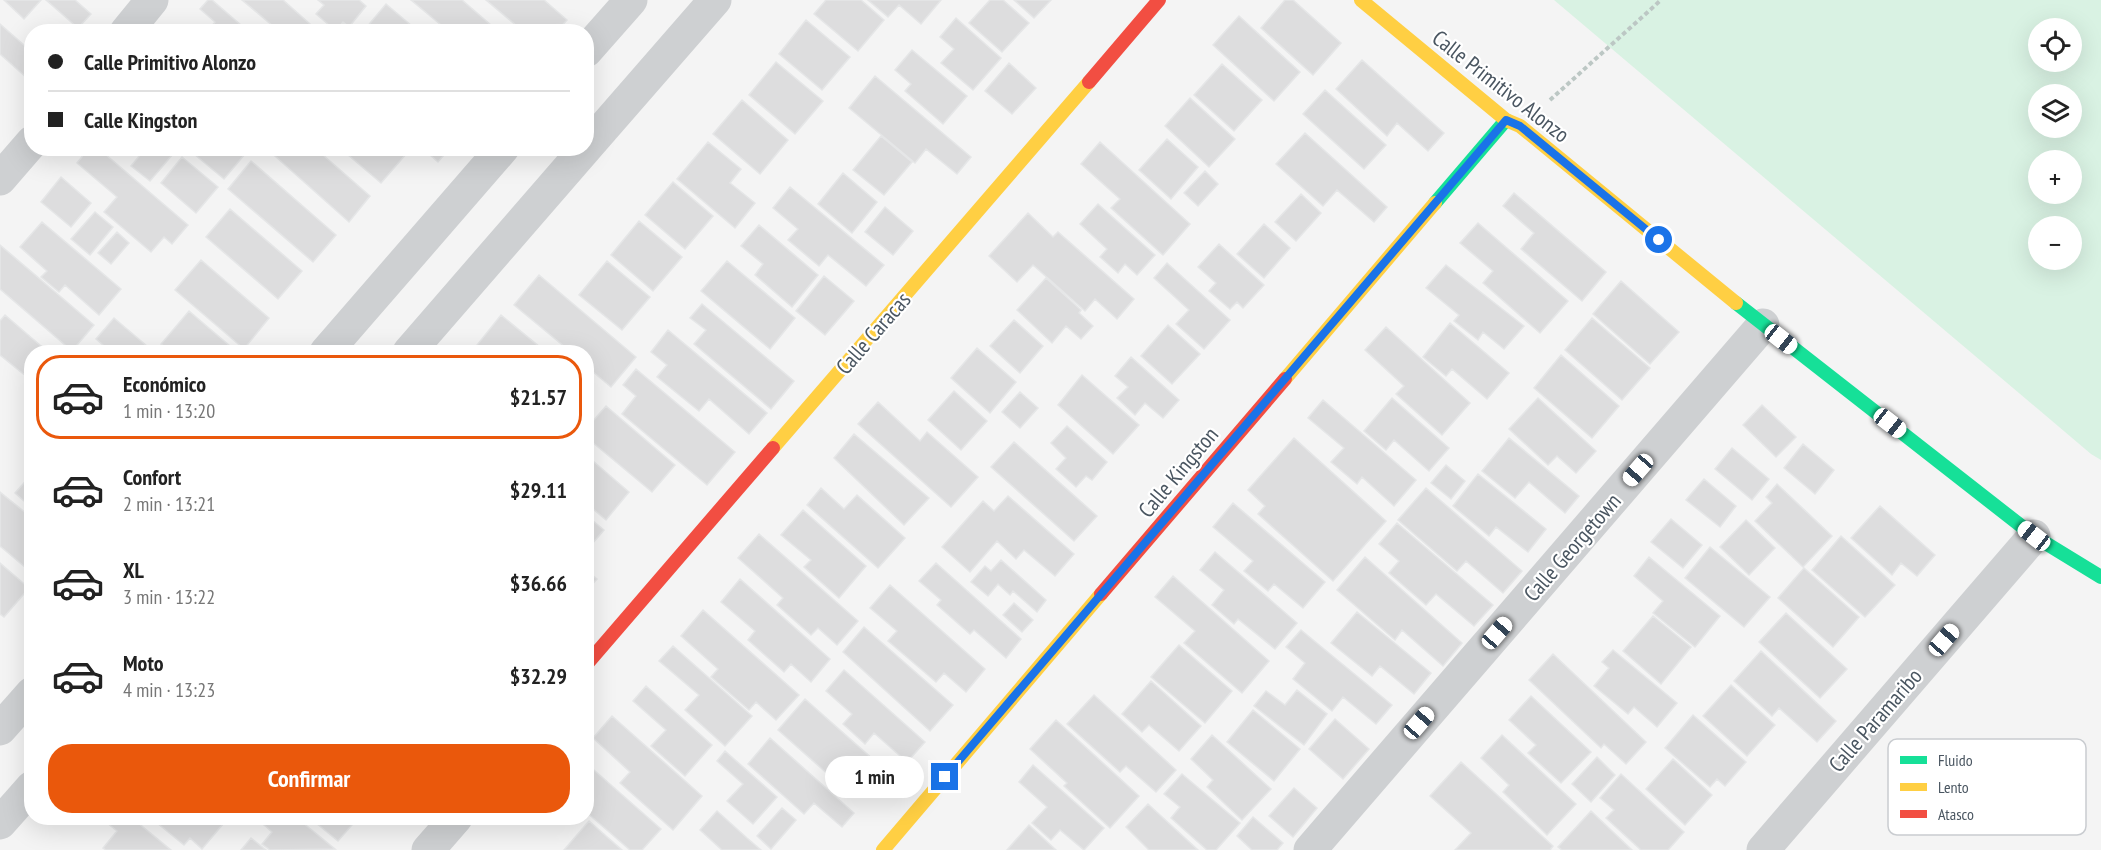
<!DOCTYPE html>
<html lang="es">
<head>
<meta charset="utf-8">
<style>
	body { margin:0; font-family:"PT Sans Narrow",sans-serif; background:#f6f6f6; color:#222; height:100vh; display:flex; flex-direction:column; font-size:22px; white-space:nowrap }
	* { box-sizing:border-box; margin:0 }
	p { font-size:20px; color:#767676 }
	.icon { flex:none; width:33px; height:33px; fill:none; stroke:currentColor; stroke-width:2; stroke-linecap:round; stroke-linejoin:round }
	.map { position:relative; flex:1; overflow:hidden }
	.sheet { position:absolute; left:24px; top:345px; width:570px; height:480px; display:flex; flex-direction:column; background:#fff; border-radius:24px; box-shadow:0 6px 24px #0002 }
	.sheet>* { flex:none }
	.hud { position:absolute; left:24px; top:24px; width:570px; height:132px; border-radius:24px; box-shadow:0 6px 24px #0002; display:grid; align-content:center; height:132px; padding:0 24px; background:#fff }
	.controls { position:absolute; left:2028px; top:18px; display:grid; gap:12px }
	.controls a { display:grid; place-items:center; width:54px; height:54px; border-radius:50%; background:#fff; box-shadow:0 6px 24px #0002; font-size:30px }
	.end { position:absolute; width:27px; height:27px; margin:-14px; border:8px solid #1a73e8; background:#fff; box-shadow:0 0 0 3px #fff }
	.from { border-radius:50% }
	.bubble { position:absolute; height:42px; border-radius:21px; background:#fff; box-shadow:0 6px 24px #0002; font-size:20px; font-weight:800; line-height:42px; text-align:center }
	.car { position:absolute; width:18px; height:36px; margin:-18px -9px; border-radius:8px; box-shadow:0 0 4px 2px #0007; background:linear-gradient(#fff 24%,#345 0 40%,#fff 0 76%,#345 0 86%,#fff 0) }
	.hud b { display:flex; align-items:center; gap:21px; height:57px; font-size:22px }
	.hud b+b { border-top:2px solid #e0e0e0 }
	.hud i { width:15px; height:15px; background:#222 }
	ul { padding:10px 0 0; list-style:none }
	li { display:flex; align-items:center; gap:18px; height:84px; margin:0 12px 9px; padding:0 12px; border:3px solid transparent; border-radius:24px }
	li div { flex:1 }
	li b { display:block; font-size:22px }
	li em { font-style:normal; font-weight:800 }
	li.on { border-color:#ea580c }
	li>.icon { width:54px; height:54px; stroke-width:1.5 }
	.primary-button { display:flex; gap:12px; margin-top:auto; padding:12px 24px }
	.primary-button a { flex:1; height:69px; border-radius:24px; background:#ea580c; color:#fff; font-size:24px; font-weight:800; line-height:69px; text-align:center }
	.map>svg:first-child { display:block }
</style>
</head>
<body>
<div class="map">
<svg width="2101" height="850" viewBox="0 0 2101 850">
	<rect width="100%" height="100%" fill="#f4f4f4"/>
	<!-- green -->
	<path fill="#d9f2e3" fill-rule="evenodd" d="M1554,0h547v460l-10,-6zM2038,28h34v34h-34zM2038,94h34v34h-34zM2038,160h34v34h-34zM2038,226h34v34h-34z"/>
	<!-- building -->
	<path fill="#ddddde" stroke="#e5e6e7" stroke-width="1.5" d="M4,0h37l-17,19z
		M46,0h29l16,14 -13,14z
		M208,0h4l37,32h-42l8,-10 -15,-13z
		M242,0h41l36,32h-39z
		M318,0h41l7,6 -17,21 -6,-5 -7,9 -20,-17 8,-9z
		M411,0h51l37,32h-64l6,-7z
		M486,0h58l23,20 -11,12h-32z
		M826,0h35l23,20 -26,31 -44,-37z
		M868,0h73l-20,24 -22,-19 -11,12z
		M990,0h13l26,23 -27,29 -33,-29z
		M1014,0h37l-17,18z
		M1285,0h8l48,43 -28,32 -52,-47z
		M386,4l33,28h-49l-4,-4z
		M1239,16l61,56 -26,29 -61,-56z
		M956,18l45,40 -28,32 -32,-27 13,-14 -14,-12z
		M806,20l44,37 -28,33 -43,-36z
		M0,24l32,28v22l-4,5 -28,-25z
		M912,50l55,46 -24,28 -38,-33 6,-7 -16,-14z
		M1362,60l82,73 -16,18 -31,-28 -10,13 -51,-47z
		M776,62l47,39 -28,33 -46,-39z
		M1009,63l27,25 -24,26 -27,-23z
		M1222,64l40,36 -28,31 -40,-36z
		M875,76l96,81 -14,17 -31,-25 -11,14 -66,-55z
		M1325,90l61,55 -22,24 -61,-55z
		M1190,98l45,41 -26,28 -44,-41z
		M742,100l46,40 -28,34 -47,-40z
		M1305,133l82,74 -13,15 -37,-32 -14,16 -47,-42z
		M881,136l31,26 -28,33 -31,-25z
		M1167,139l31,28 -27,32 -32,-29z
		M708,142l33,27 -11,14 25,20 -20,25 -58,-49z
		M1100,142l90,82 -27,31 -52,-47 9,-9 -39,-35z
		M89,148h9l90,77 -16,19 -8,-7 -13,15 -47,-40 13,-15 -40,-34z
		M146,148h21l6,6 -23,27 -19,-15z
		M199,148h40l6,6 -21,25 -30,-25z
		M266,148h49l55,48 -21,26z
		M340,148h62l5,5 -26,30z
		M422,148h28l-12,14z
		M182,157l36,30 -22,26 -35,-30z
		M251,161l85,74 -23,27 -85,-73z
		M1205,171l13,13 -20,22 -14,-13z
		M843,173l34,29 -25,31 -34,-29z
		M61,177l30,26 -20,24 -30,-25z
		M673,182l40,34 -28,33 -40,-34z
		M790,187l94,78 -18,21 -38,-31 -9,11 -31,-26 10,-11 -25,-21z
		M1514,193l92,79 -24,29 -61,-52 13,-16 -31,-27z
		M1301,194l20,19 -25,28 -21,-19z
		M1098,204l57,51 -18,20 -12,-11 -7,9 -18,-16 7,-8 -27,-25z
		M885,207l28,24 -20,24 -28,-23z
		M230,209l72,62 -24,28 -72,-62z
		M95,212l18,15 -23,28 -19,-16z
		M1028,213l25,24 5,-5 76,67 -17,20 -22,-20 -10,12 -52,-46 -16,17 -28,-26z
		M639,221l43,36 -29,34 -42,-36z
		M42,222l79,67 -22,26 -34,-30 -6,7 -18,-15 6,-6 -27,-24z
		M1478,223l90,78 -28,32 -57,-50 10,-12 -33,-28z
		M1264,224l26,24 -26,30 -27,-24z
		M759,225l59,50 -26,32 -37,-32 8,-11 -22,-18z
		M117,232l12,11 -18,21 -13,-11z
		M1219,244l45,41 -21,23 -6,-6 -7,7 -21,-18 7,-8 -18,-16z
		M0,245l94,80 -22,26 -72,-62z
		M201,260l68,58 -25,31 -69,-59z
		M607,261l43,36 -28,33 -43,-35z
		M727,261l68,57 -25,31 -69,-58z
		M1167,263l63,57 -26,29 -28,-25 13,-14 -35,-32z
		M1446,265l78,61 -20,23 -21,-17 -5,8 -24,-19 5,-6 -33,-27z
		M539,275l97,82 -25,30 -25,-21v-14h-15l-57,-47z
		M824,276l30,25 -29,34 -29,-24z
		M1046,278l35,32 -2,3 14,13 -12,13 -15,-13 -14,17 -35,-33z
		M1621,281l58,51 -29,32 -57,-50z
		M702,304l92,77 -23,28 -77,-65 12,-14 -16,-12z
		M189,311l48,41h-65l-11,-8z
		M5,315l43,37h-16v29l-32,-26v-34z
		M501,315l45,37h-60l-9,-7z
		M114,318l40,34h-43l-15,-13z
		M1592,318l58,50 -28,32 -57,-50z
		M1014,320l29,26 -23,27 -30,-27z
		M1450,323l59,50 -22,26 -35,-30 -6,7 -23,-19z
		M1168,325l32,29 -28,30 -31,-28z
		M1386,327l84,76 -28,32 -46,-41 8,-8 -39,-36z
		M668,330l99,83 -18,21 -40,-35 -10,12 -42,-34 10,-12 -16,-13z
		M977,348l39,34 -26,31 -39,-35z
		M1561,355l58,51 -27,32 -58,-50z
		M1131,357l48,43 -16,18 -18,-15 -10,12 -18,-17 11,-11 -13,-11z
		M636,369l99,83 -28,33 -85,-71 14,-18 -13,-11z
		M1082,375l57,50 -26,29 -55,-49z
		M954,391l33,30 -26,29 -33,-30z
		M1020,392l18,16 -18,20 -18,-16z
		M1392,398l57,50 -20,23 -35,-31 -8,10 -22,-19z
		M1538,398l58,53 -20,22 -19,-17 -9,9 -39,-36z
		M1323,400l93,80 -22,26 -32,-29 -5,7 -26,-22 13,-14 -36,-30z
		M878,402l42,39 7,-9 51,45 -27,30 -93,-83z
		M1762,405l34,32 -20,20 -33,-32z
		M606,406l69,59 -23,27 -66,-55v-8z
		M1067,426l40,36 -15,18 -6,-4 -10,11 -20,-18 10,-11 -15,-15z
		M854,434l75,64 -25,27 -70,-67z
		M1294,438l92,83 -53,60 -75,-67 7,-8 -17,-16z
		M1509,438l70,58 -14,17 -36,-31 -14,16 -33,-27z
		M1014,442l83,74 -23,25 -83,-74z
		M1803,444l31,26 -19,24 -31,-26z
		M1732,448l37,31 -17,21 -37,-31z
		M586,455l43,37 -23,28 -20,-17z
		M1446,465l19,16 -14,18 -20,-16z
		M32,474v34l-17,-15z
		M1478,474l68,55 -18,23 -32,-25 -7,9 -36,-30z
		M1704,479l32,27 -16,21 -34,-27z
		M1777,484l55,52 -29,31 -48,-46 17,-18 -6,-6z
		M821,488l23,21 13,-14 48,43 -27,30 -71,-63z
		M1426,488l96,83 -19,22 -37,-32 -9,10 -59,-51z
		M0,492l32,26v55l-32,-27z
		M1008,496l66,58 -19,22 -31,-26 -8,9 -19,-18 -27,31 -28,-25 41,-46 11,10z
		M1233,503l92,79 -22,26 -29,-24 -6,7 -24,-20 9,-10 -40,-34z
		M1880,506l55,49 -18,21 -16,-13 -9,12 -41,-37z
		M803,510l63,56 -27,32 -35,-31 7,-7 -30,-25z
		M586,515l18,15 -18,21z
		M1671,519l31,26 -19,23 -32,-26z
		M1746,520l29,28 -26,27 -29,-28z
		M1397,523l96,82 -19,21 -38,-32 -10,11 -37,-32 10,-12 -20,-17z
		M759,534l99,87 -21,24 -19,-17 -7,7 -34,-30 6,-7 -45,-40z
		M1841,536l54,49 -30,32 -53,-47z
		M1710,547l60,50 -26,30 -59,-49z
		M1215,552l82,71 -22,26 -37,-30 -4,5 -22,-19 12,-15 -24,-20z
		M1365,557l97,86 -19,23 -41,-36 -7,10 -58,-50z
		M1649,557l71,59 -25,31 -42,-34 10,-12 -29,-25z
		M1001,560l45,40 -9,12 -24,-21 -3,4 -12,-11 -10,12 -17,-14 14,-16 6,5z
		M0,563l29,25 -25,29 -4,-3z
		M936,563l85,76 -15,19 -32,-28 -4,4 -33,-29 4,-5 -22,-19z
		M1804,568l55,49 -26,30 -55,-49z
		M586,570l11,9 -11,12z
		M1173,576l96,85 -27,32 -58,-50 11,-12 -40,-34z
		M740,579l90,80 -19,23 -20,-18 -7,8 -36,-32 7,-9 -34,-29z
		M890,585l95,84 -19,23 -22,-19 -8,9 -48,-41 9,-10 -27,-23z
		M1014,603l19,17 -11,12 -19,-17z
		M703,610l96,85 -23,25 -20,-18 -7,8 -38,-33 7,-8 -37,-33z
		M1357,612l74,61 -17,21 -34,-28 -8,10 -41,-33z
		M1786,613l61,56 -27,29 -61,-56z
		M1653,616l38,31 -30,37 -38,-33z
		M864,627l89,78 -23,26 -87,-79z
		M1301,630l91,75 -16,19 -33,-27 -11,14 -39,-32 12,-16 -19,-16z
		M1179,645l53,46 -27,32 -54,-46z
		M673,646l79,70 -27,30 -40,-36 14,-15 -40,-34z
		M1613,650l64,53 -20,24 -23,-20 -6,7 -34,-28 15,-18 -7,-6z
		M1761,651l75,70 -19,21 -38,-34 -7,8 -38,-35z
		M1553,654l93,88 -20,22 -22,-20 -3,4 -72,-68z
		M844,670l81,72 -18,20 -33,-29 -9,11 -22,-20 9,-10 -26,-23z
		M1151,681l50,45 -22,25 -30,-26 -7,7 -20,-18z
		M1731,685l44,40 -28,31 -44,-40z
		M646,686l66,59 -27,31 -34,-30 15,-16 -33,-29z
		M1297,690l30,24 -23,31 -50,-39 12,-15 19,14z
		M1094,695l82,75 -20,22 -30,-26 -6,6 -53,-48z
		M1531,696l60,56 -30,31 -33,-30 8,-8 -27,-25z
		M805,699l87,77 -17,19 -35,-31 -10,12 -52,-46z
		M1253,710l47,39 -26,32 -47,-39z
		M1693,715l53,47 -21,24 -8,-7 -7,8 -45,-39z
		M612,716l90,80 -29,34 -53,-47 10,-11 -37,-34z
		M1335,719l34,30 -26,30 -34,-30z
		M1056,720l83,76 -29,32 -46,-42 3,-3 -37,-34z
		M1212,735l59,54 -29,31 -35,-33 6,-7 -22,-21z
		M1502,735l74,69 -29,31 -44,-43 6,-7 -28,-27z
		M770,738l84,75 -12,14 -28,-24 -10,11 -56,-50z
		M725,751l52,46 -24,27 -26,-23 16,-17 -26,-23z
		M1597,757l18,18 -24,27 -19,-18z
		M1673,759l39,36 -27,30 -39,-36z
		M1461,762l92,84 -3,4h-95l16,-17 -41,-37z
		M586,763l75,66 -19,21h-12l-44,-38z
		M1033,765l71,63 -20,22 -24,-20 -9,10 -19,-17 15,-16 -28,-25z
		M1182,774l58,49 -24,27h-9l-36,-32 9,-11 -16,-13z
		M1621,774l63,58 -16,18h-27l-35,-32 8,-8 -14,-12z
		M1294,788l23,20 -24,29 -24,-21z
		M1148,804l50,46h-49l-23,-23z
		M782,808l14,12 -25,29 -14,-13z
		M717,811l30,27 14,12h-39l-22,-20z
		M1591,811l41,39h-70l-4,-3z
		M1253,817l30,26 -6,7h-25l-15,-14z
		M101,818h31l39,32h-65l-3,-2 14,-17z
		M151,818h64l8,6 -21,25 -12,-11 -6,7z
		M256,818h41l38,31 -65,1 -8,-6 10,-12z
		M310,818h48l-20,23z
		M589,821l33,29h-58z
		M1029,825l27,25h-49z
		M251,838l15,12h-25z"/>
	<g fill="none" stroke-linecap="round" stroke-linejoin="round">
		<!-- path -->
		<path stroke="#bcc7c4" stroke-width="4" stroke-dasharray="4.5 3" stroke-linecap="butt" d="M1550,100l111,-100"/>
		<!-- street -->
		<path stroke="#ced0d2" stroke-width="33" d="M126,32l26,-32
			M586,51l45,-51
			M586,148l129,-148
			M0,179l32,-37
			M326,352l177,-204
			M409,352l177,-204
			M0,729l32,-36
			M0,823l32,-36
			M428,850l28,-32
			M1310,850l453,-525
			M1763,850l271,-314"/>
		<!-- fast -->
		<path stroke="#16e098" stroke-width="14" d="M1435,203l71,-83
			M1736,303l298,233 67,41"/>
		<!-- slow -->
		<path stroke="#ffcf43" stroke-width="14" d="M1361,0l145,120 14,6 216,177
			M1285,379l150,-176
			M773,448l316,-366
			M883,850l218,-256"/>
		<!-- jam -->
		<path stroke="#f24e42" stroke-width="14" d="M1089,82l70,-82
			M1101,594l184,-215
			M586,665l187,-217"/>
	</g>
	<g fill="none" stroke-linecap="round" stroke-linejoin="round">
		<!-- route -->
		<path stroke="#1a73e8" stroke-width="8" d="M945,777l561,-657 14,6 139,114"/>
	</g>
	<g text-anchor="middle" stroke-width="4.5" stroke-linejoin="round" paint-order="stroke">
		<!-- street labels -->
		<g font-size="22" fill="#4a5661" stroke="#fff">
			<text transform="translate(1501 86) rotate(38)" y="8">Calle Primitivo Alonzo</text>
			<text transform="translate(873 333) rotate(-49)" y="8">Calle Caracas</text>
			<text transform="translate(1178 472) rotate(-50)" y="8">Calle Kingston</text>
			<text transform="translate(1572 547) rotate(-49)" y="8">Calle Georgetown</text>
			<text transform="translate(1875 720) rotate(-49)" y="8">Calle Paramaribo</text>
		</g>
	</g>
	<!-- legend -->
	<rect x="1888" y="739" width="198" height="96" rx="9" fill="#fff" stroke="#c9ccd0" stroke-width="1.5"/>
	<rect x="1900" y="756" width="27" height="8" fill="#16e098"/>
	<rect x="1900" y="783" width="27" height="8" fill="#ffcf43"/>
	<rect x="1900" y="810" width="27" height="8" fill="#f24e42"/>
	<g font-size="16" fill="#4a5661">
		<text x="1938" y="766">Fluido</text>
		<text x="1938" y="793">Lento</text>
		<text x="1938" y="820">Atasco</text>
	</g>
</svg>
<div class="controls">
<a><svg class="icon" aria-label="locate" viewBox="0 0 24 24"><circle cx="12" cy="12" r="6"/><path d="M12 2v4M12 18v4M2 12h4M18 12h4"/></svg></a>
<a><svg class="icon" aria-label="layers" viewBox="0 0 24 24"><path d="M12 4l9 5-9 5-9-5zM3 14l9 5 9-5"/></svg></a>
<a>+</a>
<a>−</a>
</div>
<i class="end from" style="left:1659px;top:240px"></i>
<i class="end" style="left:945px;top:777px"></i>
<div class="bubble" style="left:825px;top:756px;width:99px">1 min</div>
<i class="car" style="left:1781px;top:339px;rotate:128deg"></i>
<i class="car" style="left:1890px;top:423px;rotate:128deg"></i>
<i class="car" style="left:1638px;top:470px;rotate:221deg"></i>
<i class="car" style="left:2034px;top:536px;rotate:308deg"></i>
<i class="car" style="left:1497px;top:633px;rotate:41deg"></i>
<i class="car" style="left:1944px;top:640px;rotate:41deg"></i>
<i class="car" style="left:1419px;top:723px;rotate:41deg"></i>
<div class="hud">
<b><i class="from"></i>Calle Primitivo Alonzo</b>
<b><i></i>Calle Kingston</b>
</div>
<section class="sheet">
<ul>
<li class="on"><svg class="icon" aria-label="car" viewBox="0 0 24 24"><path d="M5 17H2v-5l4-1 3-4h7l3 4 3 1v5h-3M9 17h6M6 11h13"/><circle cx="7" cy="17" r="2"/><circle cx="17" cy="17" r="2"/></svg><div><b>Económico</b><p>1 min · 13:20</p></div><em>$21.57</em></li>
<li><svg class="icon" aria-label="car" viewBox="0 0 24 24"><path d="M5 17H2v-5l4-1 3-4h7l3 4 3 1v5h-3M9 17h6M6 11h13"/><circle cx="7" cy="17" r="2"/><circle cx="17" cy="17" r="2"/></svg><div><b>Confort</b><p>2 min · 13:21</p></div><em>$29.11</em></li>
<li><svg class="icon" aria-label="car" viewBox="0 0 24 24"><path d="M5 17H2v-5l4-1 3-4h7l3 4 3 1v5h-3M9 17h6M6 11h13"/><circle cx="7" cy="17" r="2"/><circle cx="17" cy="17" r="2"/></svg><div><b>XL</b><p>3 min · 13:22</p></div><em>$36.66</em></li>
<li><svg class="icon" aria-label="car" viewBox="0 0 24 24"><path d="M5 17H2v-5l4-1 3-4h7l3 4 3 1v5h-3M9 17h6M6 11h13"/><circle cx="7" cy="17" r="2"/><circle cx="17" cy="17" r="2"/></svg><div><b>Moto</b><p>4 min · 13:23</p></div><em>$32.29</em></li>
</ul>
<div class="primary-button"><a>Confirmar</a></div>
</section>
</div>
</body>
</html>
